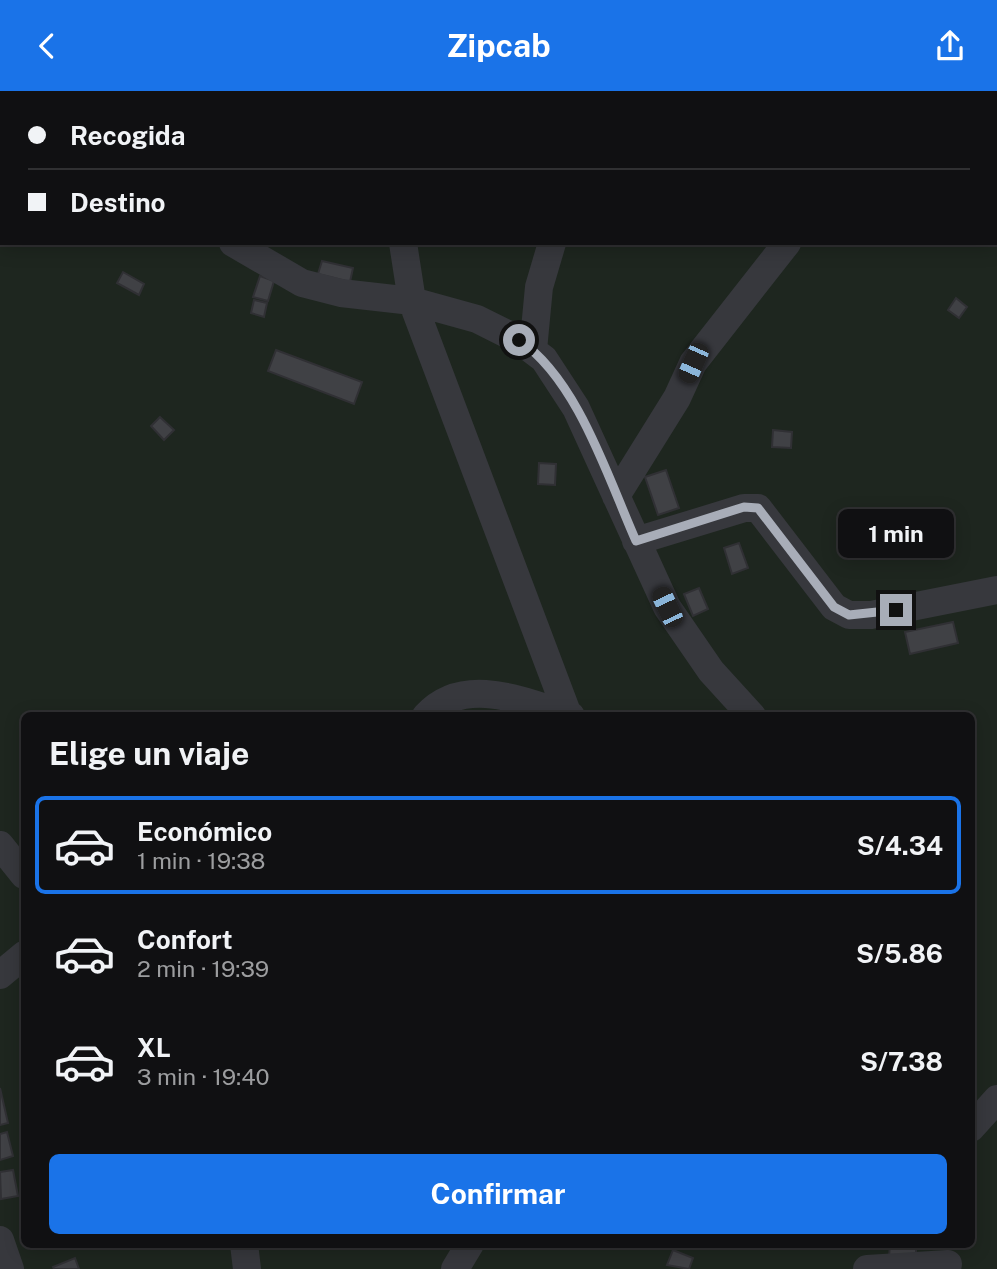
<!DOCTYPE html>
<html lang="es">
<head>
<meta charset="utf-8">
<style>
	body { margin:0; font-family:"Public Sans",sans-serif; background:#19191b; color:#f1f3f6; height:100vh; display:flex; flex-direction:column; font-size:26px; white-space:nowrap }
	* { box-sizing:border-box; margin:0 }
	p { font-size:23px; color:#9c9d9f }
	.icon { flex:none; width:38px; height:38px; fill:none; stroke:currentColor; stroke-width:2; stroke-linecap:round; stroke-linejoin:round }
	.map { position:relative; flex:1; overflow:hidden }
	.side { position:absolute; left:21px; top:621px; width:954px; height:536px; display:flex; flex-direction:column; background:#101012; border-radius:10px; box-shadow:0 4px 18px #0003,0 0 0 2px #303032 }
	.side>* { flex:none }
	.banner { position:absolute; left:0px; top:0px; width:998px; height:154px; box-shadow:0 4px 18px #0003,0 0 0 2px #303032; display:grid; align-content:center; height:154px; padding:0 28px; background:#101012 }
	.end { position:absolute; width:32px; height:32px; margin:-16px; border:9px solid #a8adb8; background:#111; box-shadow:0 0 0 4px #111 }
	.from { border-radius:50% }
	.bubble { position:absolute; height:49px; border-radius:10px; background:#101012; box-shadow:0 4px 18px #0003,0 0 0 2px #303032; font-size:23px; font-weight:700; line-height:49px; text-align:center }
	.car { position:absolute; width:21px; height:42px; margin:-21px -10px; border-radius:9px; box-shadow:0 0 5px 2px #0007; background:linear-gradient(#222 24%,#8ab4d8 0 40%,#222 0 76%,#8ab4d8 0 86%,#222 0) }
	.banner b { display:flex; align-items:center; gap:24px; height:66px; font-size:26px }
	.banner b+b { border-top:2px solid #303032 }
	.banner i { width:18px; height:18px; background:#f1f3f6 }
	ul { padding:0; list-style:none }
	li { display:flex; align-items:center; gap:21px; height:98px; margin:0 14px 10px; padding:0 14px; border:4px solid transparent; border-radius:10px }
	li div { flex:1 }
	li b { display:block; font-size:26px }
	li em { font-style:normal; font-weight:700 }
	li.active { border-color:#1a73e8 }
	li>.icon { width:63px; height:63px; stroke-width:1.5 }
	h2 { padding:0 28px; font-size:32px; line-height:84px }
	.action { display:flex; gap:14px; margin-top:auto; padding:14px 28px }
	.action a { flex:1; height:80px; border-radius:10px; background:#1a73e8; color:#fff; font-size:28px; font-weight:700; line-height:80px; text-align:center }
	header { display:flex; justify-content:space-between; align-items:center; height:91px; padding:0 28px; background:#1a73e8; color:#fff; font-size:32px; font-weight:700 }
	.map>svg:first-child { display:block }
</style>
</head>
<body>
<header><svg class="icon" aria-label="back" viewBox="0 0 24 24"><path d="M15 5l-7 7 7 7"/></svg>Zipcab<svg class="icon" aria-label="share" viewBox="0 0 24 24"><path d="M12 15V3M7 8l5-5 5 5M5 13v7h14v-7"/></svg></header>
<div class="map">
<svg width="997" height="1178" viewBox="0 0 997 1178">
	<rect width="100%" height="100%" fill="#161618"/>
	<!-- green -->
	<path fill="#1e261f" fill-rule="evenodd" d="M0,0h997v1178h-997zM2,2h994v150h-994zM24,625h947v528h-947z"/>
	<!-- building -->
	<path fill="#404145" stroke="#303034" stroke-width="2" d="M322,170l31,7 -3,14 -32,-8z
		M123,181l21,12 -5,11 -22,-12z
		M260,185l14,5 -6,20 -15,-4z
		M956,207l11,9 -8,11 -11,-8z
		M254,209l13,3 -3,14 -13,-4z
		M276,259l86,32 -8,22 -86,-33z
		M160,326l14,13 -10,10 -13,-14z
		M773,339l19,2 -1,16 -19,-1z
		M539,372l17,1 -1,21 -17,-1z
		M666,379l13,38 -21,7 -13,-38z
		M894,428l10,23 -19,8 -9,-23z
		M739,452l9,25 -16,6 -8,-26z
		M699,497l9,21 -15,7 -9,-22z
		M953,531l5,21 -48,11 -5,-22z
		M0,997l8,35 -8,2z
		M7,1041l6,24 -13,4v-26z
		M13,1079l5,26 -17,3 -1,-27z
		M890,1153h26v13h-27z
		M673,1159l20,8 -4,11 -22,-4z
		M75,1167l4,11h-25l-1,-2z"/>
	<g fill="none" stroke-linecap="round" stroke-linejoin="round">
		<!-- minor -->
		<path stroke="#37383d" stroke-width="28" d="M54,0l1,2
			M377,0v2
			M600,2l1,-2
			M938,2l2,-2
			M233,152l69,40 39,10 71,8 65,18 42,21 25,19 32,49 91,199 44,64 41,45
			M403,152l9,58 156,414
			M533,259l6,-63 13,-44
			M616,405l61,-98 16,-35 94,-120
			M636,450l108,-33h14l76,99 15,8h22l126,-25
			M426,625c38,-42 99,-14 145,0
			M0,754l24,30
			M0,884l24,-20
			M971,1037l26,-29
			M0,1149l10,29
			M244,1153l3,25
			M455,1178l15,-25
			M867,1178l81,-5 -1,5"/>
	</g>
	<g fill="none" stroke-linecap="round" stroke-linejoin="round">
		<!-- route -->
		<path stroke="#a8adb8" stroke-width="9" d="M519,249c59,40 89,138 117,201l108,-34 14,1 76,99 15,8 47,-5"/>
	</g>
</svg>
<i class="end from" style="left:519px;top:249px"></i>
<i class="end" style="left:896px;top:519px"></i>
<div class="bubble" style="left:838px;top:418px;width:116px">1 min</div>
<i class="car" style="left:693px;top:272px;rotate:204deg"></i>
<i class="car" style="left:667px;top:516px;rotate:335deg"></i>
<div class="banner">
<b><i class="from"></i>Recogida</b>
<b><i></i>Destino</b>
</div>
<section class="side">
<h2>Elige un viaje</h2>
<ul>
<li class="active"><svg class="icon" aria-label="car" viewBox="0 0 24 24"><path d="M5 17H2v-5l4-1 3-4h7l3 4 3 1v5h-3M9 17h6M6 11h13"/><circle cx="7" cy="17" r="2"/><circle cx="17" cy="17" r="2"/></svg><div><b>Económico</b><p>1 min · 19:38</p></div><em>S/4.34</em></li>
<li><svg class="icon" aria-label="car" viewBox="0 0 24 24"><path d="M5 17H2v-5l4-1 3-4h7l3 4 3 1v5h-3M9 17h6M6 11h13"/><circle cx="7" cy="17" r="2"/><circle cx="17" cy="17" r="2"/></svg><div><b>Confort</b><p>2 min · 19:39</p></div><em>S/5.86</em></li>
<li><svg class="icon" aria-label="car" viewBox="0 0 24 24"><path d="M5 17H2v-5l4-1 3-4h7l3 4 3 1v5h-3M9 17h6M6 11h13"/><circle cx="7" cy="17" r="2"/><circle cx="17" cy="17" r="2"/></svg><div><b>XL</b><p>3 min · 19:40</p></div><em>S/7.38</em></li>
</ul>
<div class="action"><a>Confirmar</a></div>
</section>
</div>
</body>
</html>
